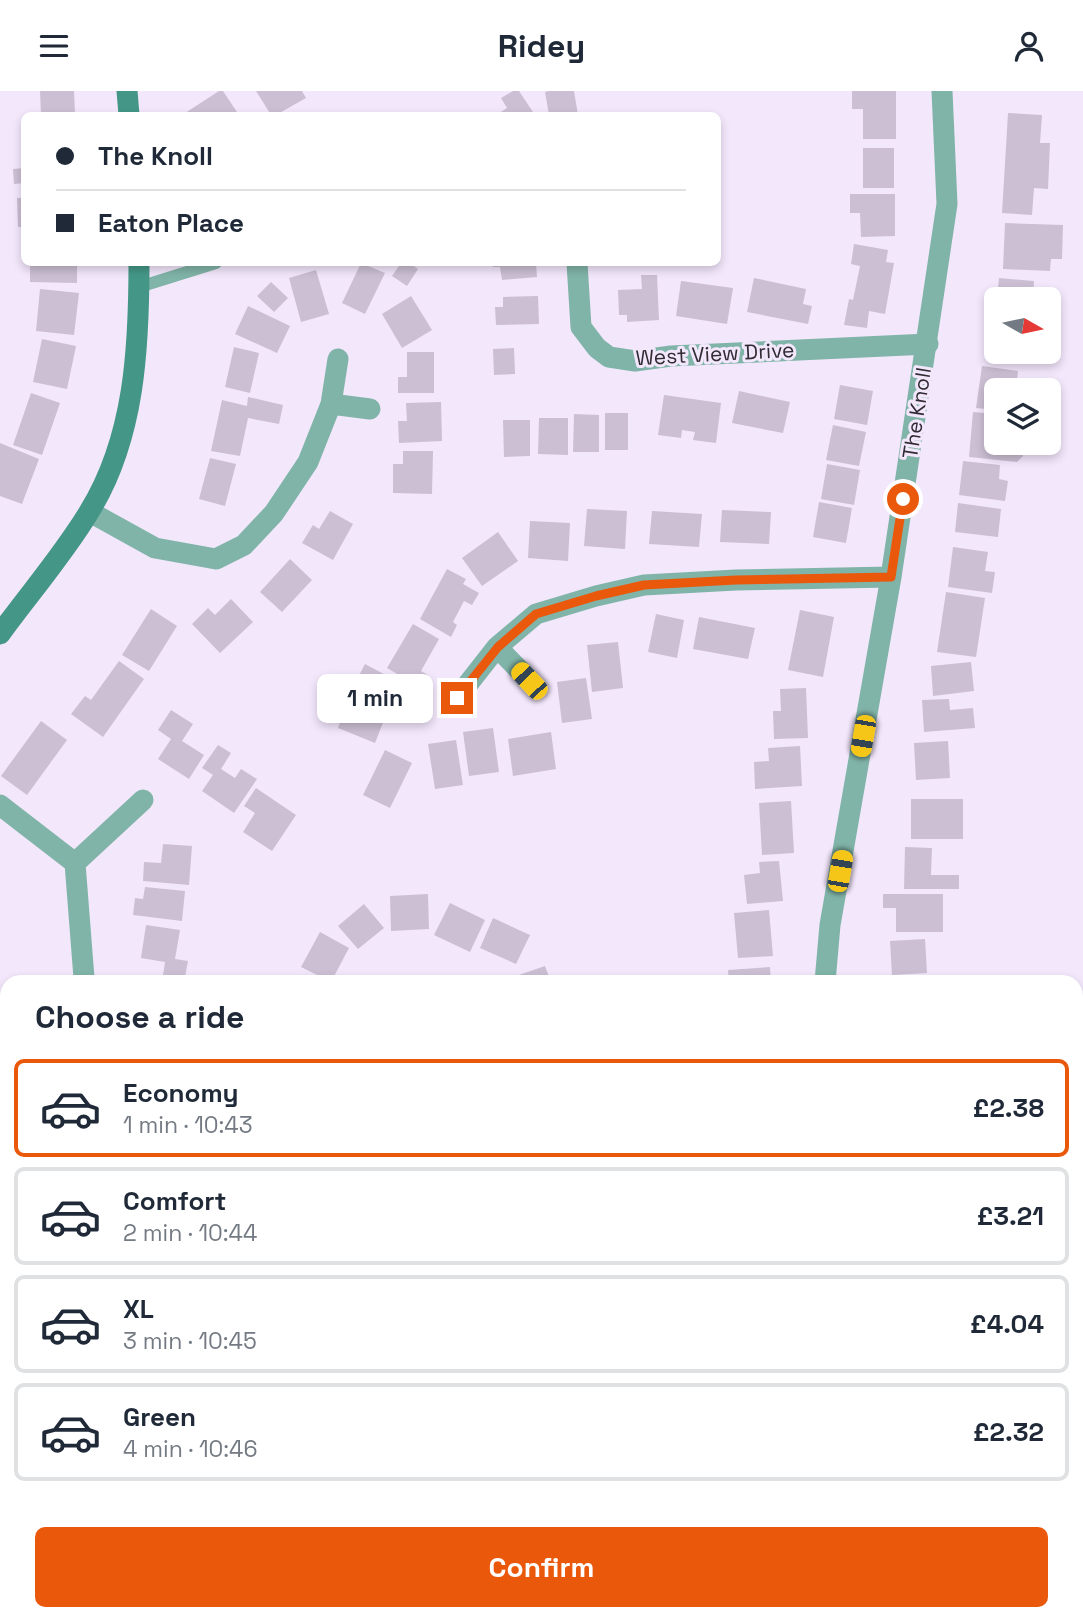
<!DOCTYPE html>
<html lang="en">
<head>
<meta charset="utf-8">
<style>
	body { margin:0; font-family:"Space Grotesk",sans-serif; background:#f2f2f3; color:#1f2937; height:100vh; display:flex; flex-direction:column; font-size:26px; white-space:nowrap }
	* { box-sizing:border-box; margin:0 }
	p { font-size:23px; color:#747a83 }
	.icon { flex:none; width:38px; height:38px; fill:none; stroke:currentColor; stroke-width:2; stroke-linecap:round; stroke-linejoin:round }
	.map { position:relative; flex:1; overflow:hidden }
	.side { position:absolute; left:0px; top:884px; width:1083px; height:646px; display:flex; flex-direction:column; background:#fff; border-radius:21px 21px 0 0; box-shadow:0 4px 10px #0003 }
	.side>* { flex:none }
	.hud { position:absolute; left:21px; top:21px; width:700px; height:154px; border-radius:10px; box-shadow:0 4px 10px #0003; display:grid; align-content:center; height:154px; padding:0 35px; background:#fff }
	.needle { width:46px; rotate:99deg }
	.fabs { position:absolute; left:984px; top:196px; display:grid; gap:14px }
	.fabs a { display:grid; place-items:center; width:77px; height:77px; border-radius:10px; background:#fff; box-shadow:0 4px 10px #0003; font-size:35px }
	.end { position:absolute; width:32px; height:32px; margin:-16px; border:9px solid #ea580c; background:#fff; box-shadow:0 0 0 4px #fff }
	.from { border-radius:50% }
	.bubble { position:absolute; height:49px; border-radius:10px; background:#fff; box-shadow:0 4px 10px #0003; font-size:23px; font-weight:600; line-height:49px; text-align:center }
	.car { position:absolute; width:21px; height:42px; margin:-21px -10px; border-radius:9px; box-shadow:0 0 5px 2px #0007; background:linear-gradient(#f5c518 24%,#345 0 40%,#f5c518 0 76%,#345 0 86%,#f5c518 0) }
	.hud b { display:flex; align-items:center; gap:24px; height:66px; font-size:26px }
	.hud b+b { border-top:2px solid #e0e1e3 }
	.hud i { width:18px; height:18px; background:#1f2937 }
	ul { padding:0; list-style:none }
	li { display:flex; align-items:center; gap:21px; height:98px; margin:0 14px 10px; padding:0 21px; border:4px solid #e0e1e3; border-radius:10px }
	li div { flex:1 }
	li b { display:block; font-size:26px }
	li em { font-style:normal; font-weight:600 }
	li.active { border-color:#ea580c }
	li>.icon { width:63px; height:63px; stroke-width:1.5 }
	h2 { padding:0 35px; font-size:32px; line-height:84px }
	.cta { display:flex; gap:14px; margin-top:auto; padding:14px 35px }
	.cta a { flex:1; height:80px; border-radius:10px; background:#ea580c; color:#fff; font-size:28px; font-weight:600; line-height:80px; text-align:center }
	header { display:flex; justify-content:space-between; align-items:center; height:91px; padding:0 35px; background:#fff; font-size:32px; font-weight:600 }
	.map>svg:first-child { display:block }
</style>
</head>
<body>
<header><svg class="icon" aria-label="menu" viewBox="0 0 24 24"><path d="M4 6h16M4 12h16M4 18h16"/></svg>Ridey<svg class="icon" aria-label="person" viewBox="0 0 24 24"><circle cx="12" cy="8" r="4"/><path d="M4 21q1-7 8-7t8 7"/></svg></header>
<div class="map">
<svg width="1083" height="1528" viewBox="0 0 1083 1528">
	<rect width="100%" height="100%" fill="#f3e7fc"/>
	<!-- building -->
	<path fill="#ccbfd4" d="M40,0h34l1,24h-34z
		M219,0h4l16,24h-57z
		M256,0h46l4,7 -30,17h-5z
		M513,0h6l16,24h-39l11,-7 -6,-10z
		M549,0h25l4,24h-29l-4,-23z
		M852,0h44v48h-33v-30h-11z
		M1008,22l34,2 -2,28h10l-2,46 -14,-1 -2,27 -30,-2z
		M863,57h31v40h-31z
		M24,77v15l-10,1 -1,-15z
		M850,103h45v42l-34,1 -1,-24h-10z
		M17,107h7v29h-6z
		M1005,132l58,2 -1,34h-11l-1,12 -47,-2z
		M854,153l34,6 -2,12 8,1 -9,51 -16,-3 -2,17 -23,-3 5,-26 4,1 7,-34 -9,-2z
		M30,172h47v20l-47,-1z
		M361,172l24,10 -20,41 -23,-11z
		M401,172h8l9,6 -11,17 -15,-10z
		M490,172h46l1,14 -35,3 -2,-13h-7z
		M316,179l13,44 -28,8 -12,-44z
		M641,184h16l2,45 -32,2v-7h-8l-1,-25 24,-1z
		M754,187l52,11 -3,15 9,2 -4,18 -61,-12z
		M999,187l35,3 -1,18h-36z
		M681,190l52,7 -6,36 -51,-8z
		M271,191l17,16 -14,14 -17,-16z
		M40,198l39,4 -5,42 -38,-4z
		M411,205l21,34 -30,18 -20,-34z
		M538,205l1,28 -43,1 -1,-18h8v-10z
		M248,215l42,20 -13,27 -42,-19z
		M992,227l4,1v34l-8,-1z
		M42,248l34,7 -9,43 -34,-7z
		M234,256l25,6 -9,40 -25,-6z
		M514,257l1,26 -21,1 -1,-26z
		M407,261h27v41h-36v-16h9z
		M982,275l36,5 -2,19h-20v20l-20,-2z
		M840,294l33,6 -6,34 -33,-6z
		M739,300l51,11 -7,31 -51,-10z
		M31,302l29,10 -18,52 -29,-10z
		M664,304l57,8 -5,40 -23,-3 2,-8 -13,-2 -1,8 -23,-3z
		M248,306l35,8 -4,19 -31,-6 -8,38 -29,-5 11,-51 25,6z
		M441,311l1,39 -43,2 -1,-22h9l-1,-18z
		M973,321l23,2v29h25l2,13 -6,6 -48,-5z
		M605,322h23v37h-23z
		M574,323l25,1v37h-26z
		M539,327h29v37l-30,-1z
		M503,329h27v36l-26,1z
		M833,334l33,7 -7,34 -33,-6z
		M0,352l39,16 -17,45 -22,-8z
		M403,360h30l-1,43 -39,-1v-29h10z
		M210,367l26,6 -11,42 -26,-7z
		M963,370l37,4 -1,14 9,2 -3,20 -46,-6z
		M827,373l33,6 -6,35 -33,-6z
		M819,411l33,6 -6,35 -33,-6z
		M958,412l43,6 -3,28 -43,-5z
		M587,418l40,2 -2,38 -41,-3z
		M722,419l49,2 -2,32 -49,-2z
		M330,420l23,13 -20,36 -31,-17 11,-18 6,4z
		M652,420l50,3 -3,33 -50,-3z
		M530,430l40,2 -2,38 -40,-3z
		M498,441l20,29 -36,25 -20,-28z
		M953,456l35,5 -3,19 10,1 -3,21 -44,-6z
		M290,468l22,21 -30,32 -22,-20z
		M447,478l19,10 -3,5 16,9 -7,12 -8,-4 -11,21 4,3 -6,12 -31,-18z
		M946,501l39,6 -9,59 -39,-5z
		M231,508l22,23 -33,31 -28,-29 16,-16 7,7z
		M151,518l26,17 -28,45 -27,-16z
		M800,519l34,7 -11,60 -35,-7z
		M656,523l28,6 -7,38 -29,-6z
		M699,526l56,11 -7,31 -55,-10z
		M413,533l26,15 -18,32 7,4 -7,13 -34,-20z
		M618,551l5,46 -31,4 -5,-47z
		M119,570l25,18 -41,58 -32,-23 14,-18 6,4z
		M971,571l3,29 -41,5 -2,-30z
		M365,573l47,25 -7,12 -4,-2 -7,12 -42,-22z
		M586,587l6,41 -30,4 -5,-41z
		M806,597l2,50 -34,1 -1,-28h8l-1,-22z
		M949,608l1,11 23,-2 2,20 -51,4 -2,-32z
		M359,613l27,11 -11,28 -37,-15 7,-19 11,4z
		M171,619l22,14 -11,17 22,14 -15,24 -31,-20 13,-20 -13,-9z
		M41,630l26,19 -40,55 -26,-19z
		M493,637l6,44 -30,4 -6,-44z
		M551,641l5,37 -43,7 -5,-37z
		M456,649l7,45 -28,4 -7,-45z
		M948,650l2,37 -34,2 -2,-37z
		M218,654l13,8 -10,16 14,9 6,-9 16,10 -23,34 -32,-22 11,-16 -11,-7z
		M800,655l2,40 -47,3 -1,-27 15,-1 -1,-13z
		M385,659l27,13 -22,45 -27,-13z
		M256,697l40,27 -24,36 -29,-19 12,-19 -11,-7z
		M911,708h52v40h-52z
		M791,710l3,52 -32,2 -3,-52z
		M163,753l29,2 -3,39 -46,-4 1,-19 17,1z
		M905,756l27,1 -1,27h28v14h-55z
		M779,770l4,40 -36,3 -3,-29 16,-2 -1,-11z
		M145,796l40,4 -3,30 -49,-6 2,-17 8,1z
		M428,803l1,35 -38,2 -1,-35z
		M883,803h60v38h-47v-24h-13z
		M450,812l35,17 -15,32 -36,-17z
		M364,813l20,24 -26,21 -20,-23z
		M769,819l4,46 -35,2 -4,-45z
		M493,827l37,17 -14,29 -36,-16z
		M146,834l34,5 -5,29 13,2 -4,21h-22l3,-20 -24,-4z
		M320,841l29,16 -18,34 -30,-15z
		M925,848l2,34 -35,2 -2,-34z
		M545,875l6,16h-40l-1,-4z
		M770,876l1,15h-42l-1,-12z
		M1076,973h7v48l-5,1z
		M0,1339h7v53l-7,-1z
		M1076,1478l7,2v37l-7,-1z"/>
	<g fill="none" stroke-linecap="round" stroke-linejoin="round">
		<!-- lane -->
		<path stroke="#81b4a8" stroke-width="12" d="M139,196l77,-24"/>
		<!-- street -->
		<path stroke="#81b4a8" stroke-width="21" d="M577,172l4,64 16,21 12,9 26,4 36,-5 257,-12
			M331,313l39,5
			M90,421l65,36 61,11 28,-14 30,-32 34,-51 23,-58 7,-45
			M497,556l32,33
			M457,607l40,-51 39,-33 60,-18 48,-11 92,-5 155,-3
			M0,714l75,58 68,-63
			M75,772l9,115
			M825,891l5,-57 61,-348 56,-373 -5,-113
			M1076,1257l7,-71"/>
		<!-- secondary -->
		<path stroke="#449787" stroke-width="21" d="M127,0l2,24
			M0,543c29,-40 63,-79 89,-122 46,-74 50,-165 50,-249
			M0,1268h7
			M1076,1401l7,1"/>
	</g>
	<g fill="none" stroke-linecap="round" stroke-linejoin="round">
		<!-- route -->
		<path stroke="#ea580c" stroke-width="9" d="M457,607l41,-51 38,-33 60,-18 48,-11 92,-5 155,-3 12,-78"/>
	</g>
	<g text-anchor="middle" stroke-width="6" stroke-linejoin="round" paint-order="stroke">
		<!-- street labels -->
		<g font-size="21" fill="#312c34" stroke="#f3e7fc">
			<text transform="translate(715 263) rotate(-3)" y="7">West View Drive</text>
			<text transform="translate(917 322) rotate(-81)" y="7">The Knoll</text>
		</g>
	</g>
</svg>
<div class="fabs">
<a><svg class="needle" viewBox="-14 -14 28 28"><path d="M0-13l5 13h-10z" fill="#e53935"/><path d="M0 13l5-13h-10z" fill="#747a83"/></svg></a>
<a><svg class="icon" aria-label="layers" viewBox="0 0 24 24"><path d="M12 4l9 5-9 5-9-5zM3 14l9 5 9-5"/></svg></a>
</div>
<i class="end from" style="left:903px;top:408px"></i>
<i class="end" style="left:457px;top:607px"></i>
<div class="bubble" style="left:317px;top:583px;width:116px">1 min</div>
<i class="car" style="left:529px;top:590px;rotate:317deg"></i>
<i class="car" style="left:863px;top:645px;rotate:190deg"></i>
<i class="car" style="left:840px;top:780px;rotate:10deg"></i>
<div class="hud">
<b><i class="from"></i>The Knoll</b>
<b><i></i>Eaton Place</b>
</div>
<section class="side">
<h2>Choose a ride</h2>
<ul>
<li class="active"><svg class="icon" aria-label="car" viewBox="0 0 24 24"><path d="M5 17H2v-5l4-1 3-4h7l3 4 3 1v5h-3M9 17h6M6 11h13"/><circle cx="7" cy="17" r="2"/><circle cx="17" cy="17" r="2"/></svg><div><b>Economy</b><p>1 min · 10:43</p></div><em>£2.38</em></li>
<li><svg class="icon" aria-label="car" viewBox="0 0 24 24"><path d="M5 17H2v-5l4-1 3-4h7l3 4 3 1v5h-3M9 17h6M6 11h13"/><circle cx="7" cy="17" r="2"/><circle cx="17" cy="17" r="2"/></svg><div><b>Comfort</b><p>2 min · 10:44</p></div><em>£3.21</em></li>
<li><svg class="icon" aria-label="car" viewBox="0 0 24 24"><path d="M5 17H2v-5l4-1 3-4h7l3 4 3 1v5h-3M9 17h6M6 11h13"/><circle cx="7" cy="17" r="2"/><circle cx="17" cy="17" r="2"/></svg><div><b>XL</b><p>3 min · 10:45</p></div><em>£4.04</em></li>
<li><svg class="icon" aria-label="car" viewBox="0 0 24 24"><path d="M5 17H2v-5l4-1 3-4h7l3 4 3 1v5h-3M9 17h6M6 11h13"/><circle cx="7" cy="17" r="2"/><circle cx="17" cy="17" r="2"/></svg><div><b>Green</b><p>4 min · 10:46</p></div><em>£2.32</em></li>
</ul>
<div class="cta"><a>Confirm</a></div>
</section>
</div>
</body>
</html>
